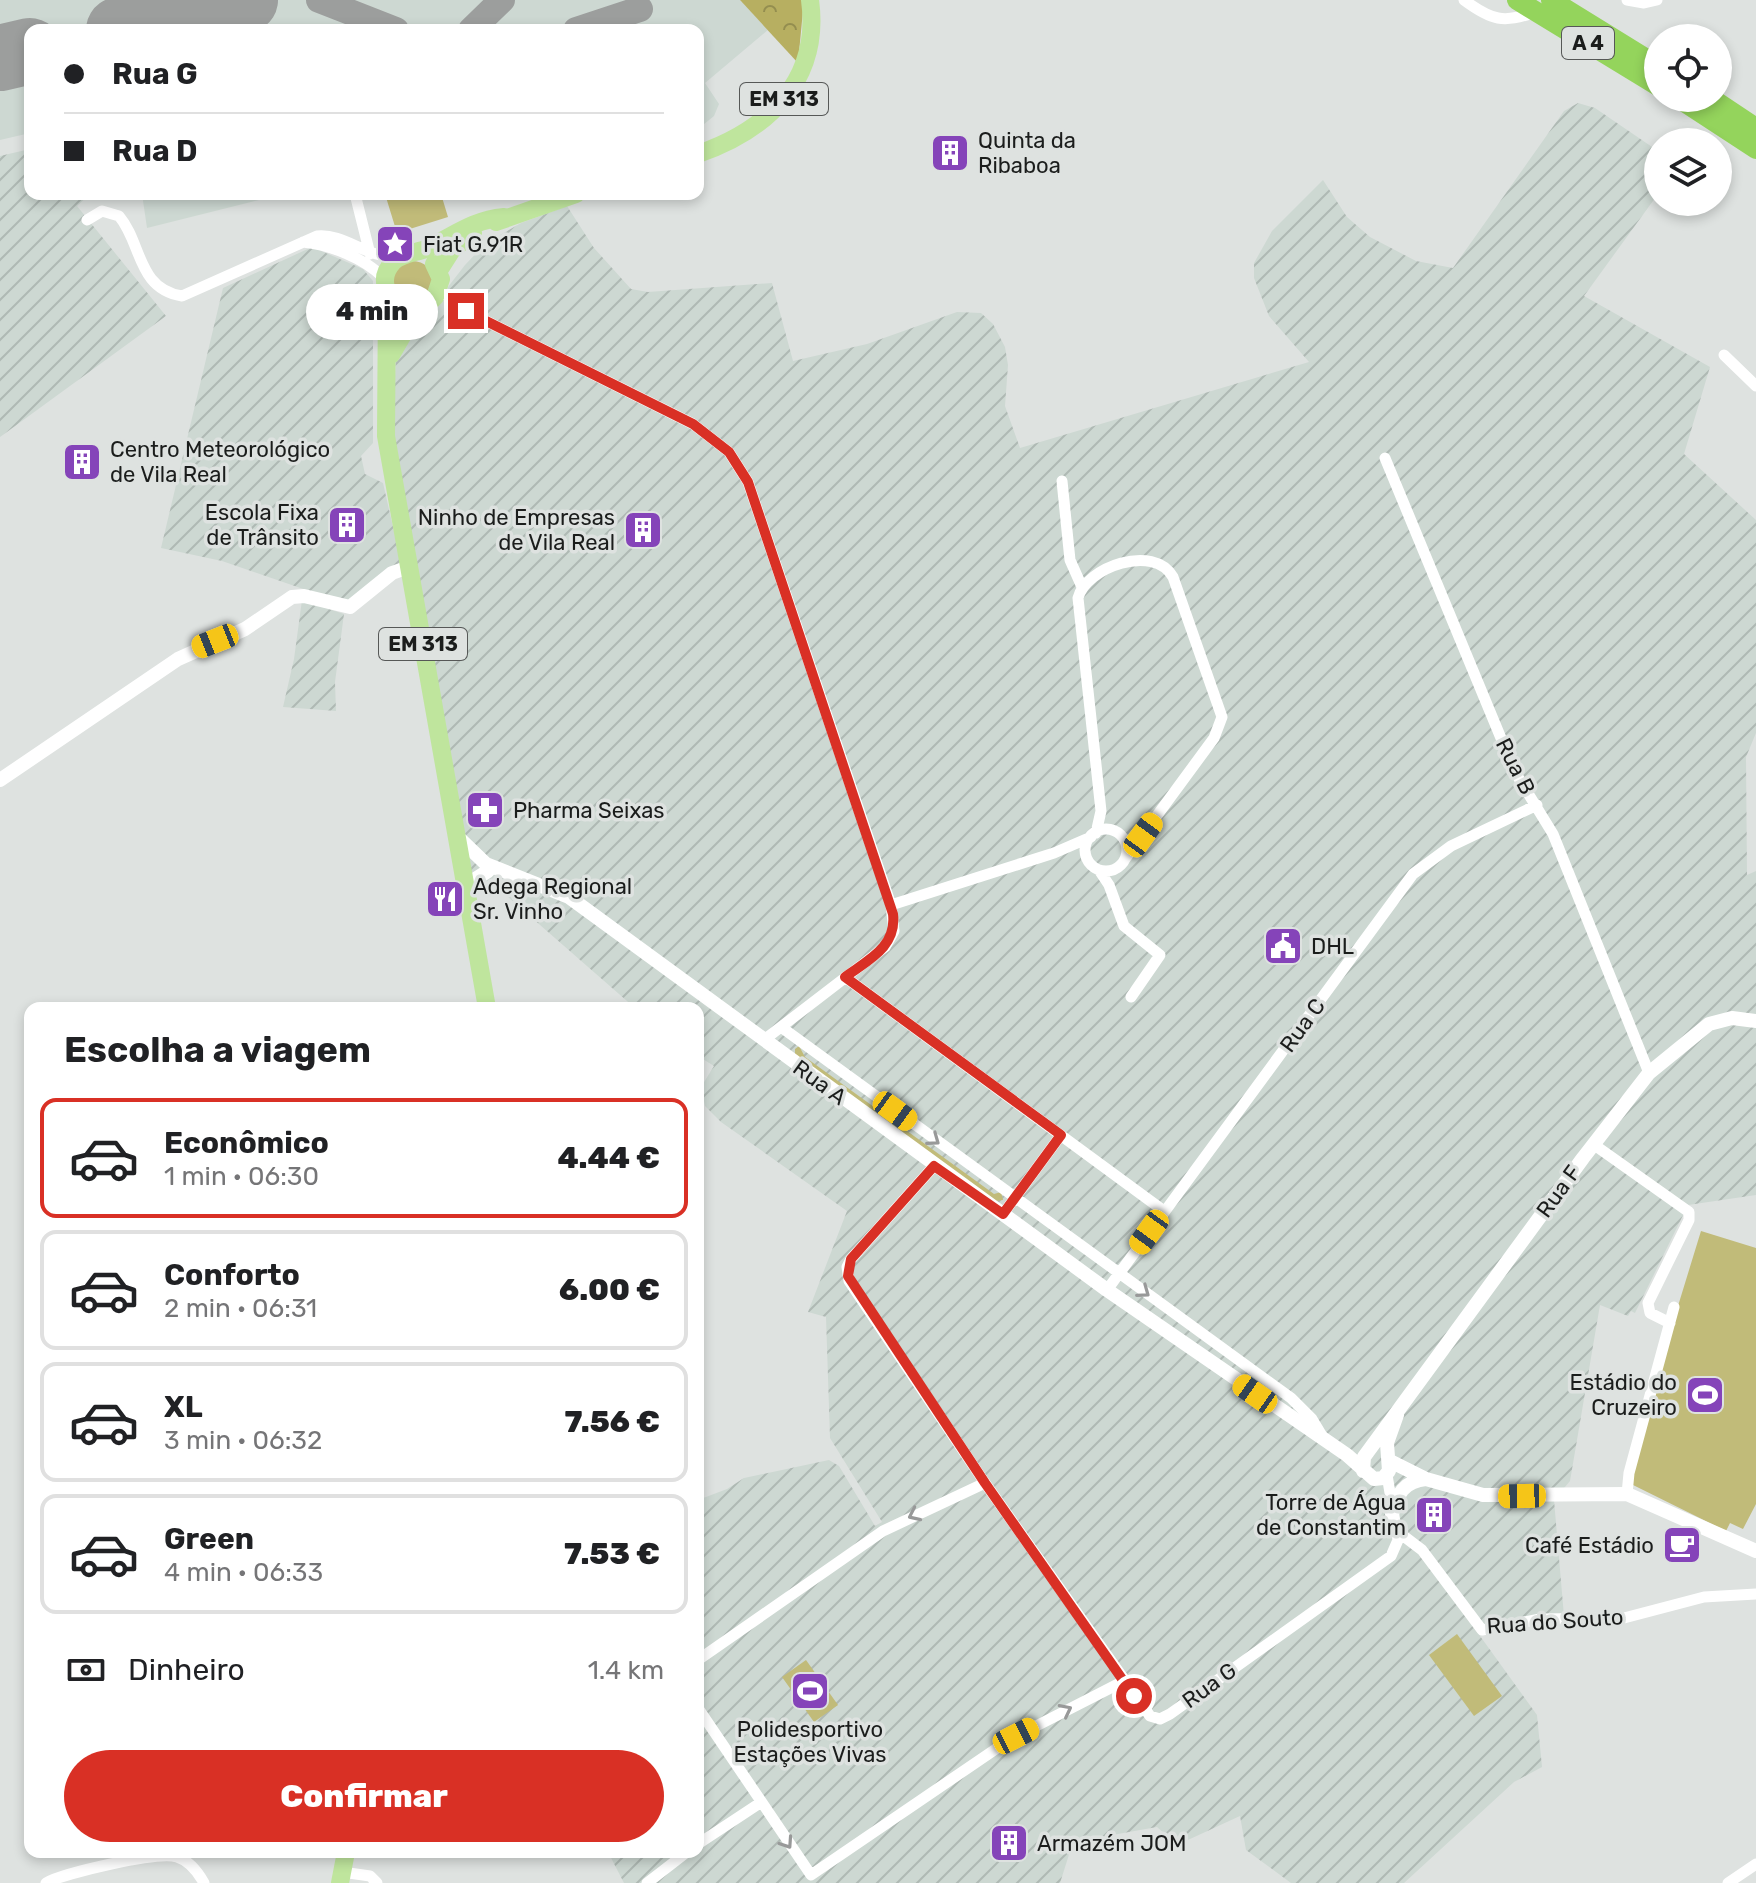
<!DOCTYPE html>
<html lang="pt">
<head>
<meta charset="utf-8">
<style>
	body { margin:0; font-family:Rubik,sans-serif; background:#f6f6f6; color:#202124; height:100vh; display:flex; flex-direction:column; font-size:30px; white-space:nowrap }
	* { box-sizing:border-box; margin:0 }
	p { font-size:26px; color:#757577 }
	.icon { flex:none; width:44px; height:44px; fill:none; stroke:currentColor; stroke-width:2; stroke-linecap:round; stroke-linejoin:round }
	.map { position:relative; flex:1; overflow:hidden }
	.sheet { position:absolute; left:24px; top:1002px; width:680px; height:856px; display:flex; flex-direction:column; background:#fff; border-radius:16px; box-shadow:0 4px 12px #0003 }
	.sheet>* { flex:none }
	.top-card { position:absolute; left:24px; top:24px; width:680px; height:176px; border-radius:16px; box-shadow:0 4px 12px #0003; display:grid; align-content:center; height:176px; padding:0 40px; background:#fff }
	.tools { position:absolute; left:1644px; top:24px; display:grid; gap:16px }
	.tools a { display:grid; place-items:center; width:88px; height:88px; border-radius:50%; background:#fff; box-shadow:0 4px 12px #0003; font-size:40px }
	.end { position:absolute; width:36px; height:36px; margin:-18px; border:10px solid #d93025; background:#fff; box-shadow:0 0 0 4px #fff }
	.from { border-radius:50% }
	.bubble { position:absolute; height:56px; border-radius:28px; background:#fff; box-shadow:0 4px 12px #0003; font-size:26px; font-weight:800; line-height:56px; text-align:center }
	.car { position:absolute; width:24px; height:48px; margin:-24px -12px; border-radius:10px; box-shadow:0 0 6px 2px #0007; background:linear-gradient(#f5c518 24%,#345 0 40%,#f5c518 0 76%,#345 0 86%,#f5c518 0) }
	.top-card b { display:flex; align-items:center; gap:28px; height:76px; font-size:30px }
	.top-card b+b { border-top:2px solid #e0e0e0 }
	.top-card i { width:20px; height:20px; background:#202124 }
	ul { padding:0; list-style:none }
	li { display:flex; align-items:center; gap:24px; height:120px; margin:0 16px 12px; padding:0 24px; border:4px solid #e0e0e0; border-radius:16px }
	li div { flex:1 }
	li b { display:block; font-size:30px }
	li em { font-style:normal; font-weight:800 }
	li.on { border-color:#d93025 }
	li>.icon { width:72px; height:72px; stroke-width:1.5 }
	h2 { padding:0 40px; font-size:36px; line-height:96px }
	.pay { display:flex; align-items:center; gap:20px; height:88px; padding:0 40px; font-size:30px }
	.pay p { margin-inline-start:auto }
	.action { display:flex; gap:16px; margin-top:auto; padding:16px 40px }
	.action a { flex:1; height:92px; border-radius:48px; background:#d93025; color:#fff; font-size:32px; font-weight:800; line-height:92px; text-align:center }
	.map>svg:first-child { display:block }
</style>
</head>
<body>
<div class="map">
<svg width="1756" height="1883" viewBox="0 0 1756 1883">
	<defs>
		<pattern id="industrial-furrows" width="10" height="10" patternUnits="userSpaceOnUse" patternTransform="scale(2)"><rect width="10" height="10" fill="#cdd8d2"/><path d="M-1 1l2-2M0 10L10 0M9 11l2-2" fill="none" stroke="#afb9b4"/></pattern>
		<pattern id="forest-crowns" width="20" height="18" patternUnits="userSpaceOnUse" patternTransform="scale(2)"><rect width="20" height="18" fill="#b7af61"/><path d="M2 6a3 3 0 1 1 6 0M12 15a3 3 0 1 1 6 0" fill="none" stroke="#948e4f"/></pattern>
	</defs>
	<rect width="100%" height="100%" fill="#dee2e0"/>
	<!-- built -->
	<path fill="#cdd8d2" d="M0,0h740l28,30 -63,53 14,21 -5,12 -16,13v-99h-668v103l-30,7z
		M142,194h141l-136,34z"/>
	<!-- industrial -->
	<path fill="url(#industrial-furrows)" d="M1578,103l17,5 63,43v43l-74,102 126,71 -26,87 72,66v213l-10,24 1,118 9,-4v324l-68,10 -53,108 -4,-2 -3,5 -28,-11 -30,176 -16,19 10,116 -89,13 62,86 5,52 -28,15 -110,101h-113l-45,-33 -6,-34 -63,29 -20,-18 -84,15 -13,41h-436l-16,-31h90v-352l29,-11 17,-11 85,-18 10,6 36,60 7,-4 -52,-84 -4,-121 -18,-5 39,-101 -126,-89 -16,-16 -4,-19 13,-21 -16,-10v-48h-63l-143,-125 -18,3 -82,-443 4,-89 69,-89 21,-22 35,-20 46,-17 27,42 37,41 17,3 124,-9 21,78 74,-17 90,-32 24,1 12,11 12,23 3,18 -3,41 15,42 289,-86 -40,-46 -15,-38v-15l18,-32 51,-51 24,37 23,20 46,24 37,7 111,-157z
		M30,149v45h60l-13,12 89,110 -166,121v-281z
		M312,247l51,22 10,12v162l-12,13 4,18 18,9 18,79 -46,37 -14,3 -119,-41 -61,-13 62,-260z
		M302,600l42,14 -9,68 1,29 -53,-4 11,-48z"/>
	<!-- green -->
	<path fill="#c1bb79" d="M385,194h56l7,23 -51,16z
		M393 281a20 20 0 1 1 40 0a20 20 0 1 1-40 0Z
		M799,1046l6,11 189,137 7,-2 2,8 -7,1 -201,-146v-6z
		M1701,1231l55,17v256l-13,25 -13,-6 -4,8 -95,-47 43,-165z
		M1457,1634l45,62 -28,20 -45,-61z
		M806,1660l32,45 -24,17 -32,-45z"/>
	<!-- forest -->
	<path fill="url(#forest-crowns)" d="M740,0h64l-6,63z"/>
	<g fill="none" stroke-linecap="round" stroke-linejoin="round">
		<!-- taxiway -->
		<path stroke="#9c9e9d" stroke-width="26" d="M319,0l77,30
			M471,30l31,-30
			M576,30l64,-21"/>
		<!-- runway -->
		<path stroke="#9c9e9d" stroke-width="66" d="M119,30l126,-30
			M0,58l30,-7"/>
		<!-- minor -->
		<path stroke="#fff" stroke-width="11" d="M1464,0c27,20 40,24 71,12
			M1627,0l17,3 13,-3
			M355,194l15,60
			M87,220l15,-9 17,5c23,27 18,73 63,80l135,-60c28,-3 50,23 82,21
			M303,242c28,3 61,16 81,36
			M439,289l27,22 227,113 36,28 19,30 143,423 3,26 -9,16 -121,93
			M1724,355l32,31
			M1385,458l130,314 38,62 96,239
			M1062,481l8,79 12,27
			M1085 850a21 21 0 1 1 42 0a21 21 0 1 1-42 0Z
			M1096,833l5,-22 -23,-213c8,-31 76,-55 95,-21l49,140 -8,21 -89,121
			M1099,870l10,15 15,41 36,29 -29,42
			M891,905l163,-52 37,-16
			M845,977l319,234
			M781,1027l510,371 21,21 12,20
			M1593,1144l96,68v8l-41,83 2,10 20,10
			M934,1166l-83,93 -4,8 2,14 136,202 165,233 10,3 10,-5 221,-158 7,-16 -11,-65
			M1003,1214l58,-79
			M1107,1290l306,-416 38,-28 86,-41
			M1627,1494l2,-21 45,-166
			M1397,1531l25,19 60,80 58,-11 84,-1 80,-21 52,-3
			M698,1660l185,-129 102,-48
			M698,1708l113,167 198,-135 115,-59
			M698,1844l62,-41
			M342,1872l28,4 7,7
			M46,1883c18,-10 112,-32 131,-26 13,4 21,15 27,26
			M647,1883l40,-31
			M1728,1883l28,-19"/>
		<!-- tertiary -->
		<path stroke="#fff" stroke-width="14" d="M0,780l178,-121 67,-30 47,-32 12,-1 46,11 42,-34 17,-6
			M458,837l28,27 83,33 538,393 240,165 27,24 9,-1 6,-7 -2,-28 10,-28
			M466,885l22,-14
			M1390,1461l36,18 57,16 144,-1 129,57
			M1363,1471l1,-14 219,-299 66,-85 60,-49 23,-6 24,3
			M1392,1514c5,-20 12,-33 34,-35"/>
		<!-- primary -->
		<path stroke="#bfe59d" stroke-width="18" d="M698,154c70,-24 123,-74 112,-154
			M496,222l80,-28
			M438,272l14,-22 21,-17
			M387,293l-1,143 101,572
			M422,308h-17c-18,-8 -28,-29 -12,-46 9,-9 24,-9 35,-14 27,-13 45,-28 76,-31
			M391,355l20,-34 24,-24 6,-18 -7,-15
			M340,1883l6,-31"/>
		<!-- motorway -->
		<path stroke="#94d45c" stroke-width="20" d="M1517,0l141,86
			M1551,0l107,66
			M1678,98l78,51
			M1711,98l45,30"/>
	</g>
	<!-- one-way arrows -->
	<defs><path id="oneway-chevron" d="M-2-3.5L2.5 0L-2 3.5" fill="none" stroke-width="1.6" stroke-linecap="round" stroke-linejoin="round" transform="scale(2)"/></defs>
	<g stroke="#989999">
		<use href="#oneway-chevron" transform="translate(934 1140) rotate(36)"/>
		<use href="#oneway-chevron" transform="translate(1144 1292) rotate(36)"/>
		<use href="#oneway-chevron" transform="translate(914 1515) rotate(155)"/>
		<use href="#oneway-chevron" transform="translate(1066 1710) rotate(-27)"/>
		<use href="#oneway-chevron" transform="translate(787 1843) rotate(56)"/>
	</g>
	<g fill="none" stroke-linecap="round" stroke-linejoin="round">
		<!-- route -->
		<path stroke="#d93025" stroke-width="10" d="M466,311l227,113 36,28 19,30 145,432c4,33 -25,46 -48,63l216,158 -58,79 -69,-48 -83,93 -3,17 137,207 149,213"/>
	</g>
	<!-- icons -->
	<defs>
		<symbol id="building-square" viewBox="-11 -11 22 22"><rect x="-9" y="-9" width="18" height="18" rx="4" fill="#8544b9" stroke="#dee2e0"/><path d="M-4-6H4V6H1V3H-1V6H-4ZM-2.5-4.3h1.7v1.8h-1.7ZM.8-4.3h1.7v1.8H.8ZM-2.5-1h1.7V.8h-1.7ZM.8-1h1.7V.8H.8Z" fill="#fff"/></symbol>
		<symbol id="sight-square" viewBox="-11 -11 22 22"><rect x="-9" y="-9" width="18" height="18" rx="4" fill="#8544b9" stroke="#dee2e0"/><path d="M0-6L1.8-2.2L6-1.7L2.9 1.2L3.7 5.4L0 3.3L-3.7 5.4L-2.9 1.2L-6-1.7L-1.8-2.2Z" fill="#fff"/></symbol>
		<symbol id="pharmacy-square" viewBox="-11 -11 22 22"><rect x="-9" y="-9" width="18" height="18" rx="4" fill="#8544b9" stroke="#dee2e0"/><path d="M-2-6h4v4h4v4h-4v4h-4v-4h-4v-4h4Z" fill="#fff"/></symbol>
		<symbol id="restaurant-square" viewBox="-11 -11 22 22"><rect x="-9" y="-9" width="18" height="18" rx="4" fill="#8544b9" stroke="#dee2e0"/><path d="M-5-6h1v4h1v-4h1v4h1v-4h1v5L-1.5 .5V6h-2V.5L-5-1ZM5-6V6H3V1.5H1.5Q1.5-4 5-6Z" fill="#fff"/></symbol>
		<symbol id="civic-square" viewBox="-11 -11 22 22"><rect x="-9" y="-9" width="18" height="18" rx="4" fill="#8544b9" stroke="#dee2e0"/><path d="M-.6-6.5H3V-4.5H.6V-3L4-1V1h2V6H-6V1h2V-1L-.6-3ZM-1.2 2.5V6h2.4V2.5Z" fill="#fff"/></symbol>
		<symbol id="stadium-square" viewBox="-11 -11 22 22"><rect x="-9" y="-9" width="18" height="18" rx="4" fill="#8544b9" stroke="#dee2e0"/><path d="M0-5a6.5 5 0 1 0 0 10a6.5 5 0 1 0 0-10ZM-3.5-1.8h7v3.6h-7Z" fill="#fff"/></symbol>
		<symbol id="cafe-square" viewBox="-11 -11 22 22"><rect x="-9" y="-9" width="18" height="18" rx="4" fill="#8544b9" stroke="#dee2e0"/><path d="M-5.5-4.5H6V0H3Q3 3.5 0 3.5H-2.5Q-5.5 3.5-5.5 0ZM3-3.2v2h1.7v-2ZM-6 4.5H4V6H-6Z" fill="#fff"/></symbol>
	</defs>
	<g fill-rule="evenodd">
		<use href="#building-square" x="928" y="131" width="44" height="44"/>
		<use href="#sight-square" x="373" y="222" width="44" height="44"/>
		<use href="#building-square" x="60" y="440" width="44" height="44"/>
		<use href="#building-square" x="325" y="503" width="44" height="44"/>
		<use href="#building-square" x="621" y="508" width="44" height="44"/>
		<use href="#pharmacy-square" x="463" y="788" width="44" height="44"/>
		<use href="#restaurant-square" x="423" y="877" width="44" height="44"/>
		<use href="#civic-square" x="1261" y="924" width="44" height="44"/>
		<use href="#stadium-square" x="1683" y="1373" width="44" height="44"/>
		<use href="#building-square" x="1412" y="1493" width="44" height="44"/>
		<use href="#cafe-square" x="1660" y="1523" width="44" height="44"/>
		<use href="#stadium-square" x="788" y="1669" width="44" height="44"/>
		<use href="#building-square" x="987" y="1821" width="44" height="44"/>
	</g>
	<g text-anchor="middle" stroke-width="7" stroke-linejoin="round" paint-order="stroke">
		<!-- shield labels -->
		<g fill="#dee2e0" stroke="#565857" stroke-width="2">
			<rect x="1562" y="27" width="52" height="32" rx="6"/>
			<rect x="740" y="83" width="88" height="32" rx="6"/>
			<rect x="379" y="628" width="88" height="32" rx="6"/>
		</g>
		<g font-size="20" font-weight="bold" fill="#1b1d1c">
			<text x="1588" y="50">A 4</text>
			<text x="784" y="106">EM 313</text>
			<text x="423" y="651">EM 313</text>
		</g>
		<!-- poi labels -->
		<g font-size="22" fill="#1b1d1c" stroke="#dee2e0" text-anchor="start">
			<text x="978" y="148">Quinta da<tspan x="978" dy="25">Ribaboa</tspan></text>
			<text x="423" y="252">Fiat G.91R</text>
			<text x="110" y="457">Centro Meteorológico<tspan x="110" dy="25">de Vila Real</tspan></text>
			<text x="319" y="520" text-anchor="end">Escola Fixa<tspan x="319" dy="25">de Trânsito</tspan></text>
			<text x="615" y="525" text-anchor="end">Ninho de Empresas<tspan x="615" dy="25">de Vila Real</tspan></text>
			<text x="513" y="818">Pharma Seixas</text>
			<text x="473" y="894">Adega Regional<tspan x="473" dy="25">Sr. Vinho</tspan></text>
			<text x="1311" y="954">DHL</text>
			<text x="1677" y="1390" text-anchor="end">Estádio do<tspan x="1677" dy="25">Cruzeiro</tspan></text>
			<text x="1406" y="1510" text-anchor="end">Torre de Água<tspan x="1406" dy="25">de Constantim</tspan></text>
			<text x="1654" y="1553" text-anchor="end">Café Estádio</text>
			<text x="810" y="1737" text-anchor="middle">Polidesportivo<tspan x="810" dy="25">Estações Vivas</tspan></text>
			<text x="1037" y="1851">Armazém JOM</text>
		</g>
		<!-- street labels -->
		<g font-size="22" fill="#1b1d1c" stroke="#dee2e0">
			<text transform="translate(1516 766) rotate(63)" y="8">Rua B</text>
			<text transform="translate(1302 1025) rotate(-54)" y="8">Rua C</text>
			<text transform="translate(820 1082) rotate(36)" y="8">Rua A</text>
			<text transform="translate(1558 1191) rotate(-54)" y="8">Rua F</text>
			<text transform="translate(1555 1621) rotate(-4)" y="8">Rua do Souto</text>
			<text transform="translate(1209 1685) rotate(-36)" y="8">Rua G</text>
		</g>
	</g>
</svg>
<div class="tools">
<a><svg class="icon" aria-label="locate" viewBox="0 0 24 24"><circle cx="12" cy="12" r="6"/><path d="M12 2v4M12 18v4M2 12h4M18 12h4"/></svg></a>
<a><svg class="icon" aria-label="layers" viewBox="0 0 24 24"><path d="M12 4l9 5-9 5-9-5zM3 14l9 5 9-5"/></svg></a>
</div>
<i class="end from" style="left:1134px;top:1696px"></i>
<i class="end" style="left:466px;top:311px"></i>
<div class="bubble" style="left:306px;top:284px;width:132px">4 min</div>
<i class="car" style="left:215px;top:641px;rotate:248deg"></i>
<i class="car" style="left:1143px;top:835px;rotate:36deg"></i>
<i class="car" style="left:895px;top:1111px;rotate:126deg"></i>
<i class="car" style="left:1149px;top:1232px;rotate:216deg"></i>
<i class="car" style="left:1255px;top:1394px;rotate:305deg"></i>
<i class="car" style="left:1522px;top:1496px;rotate:269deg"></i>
<i class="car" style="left:1016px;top:1736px;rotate:63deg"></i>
<div class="top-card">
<b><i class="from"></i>Rua G</b>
<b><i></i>Rua D</b>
</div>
<section class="sheet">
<h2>Escolha a viagem</h2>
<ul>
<li class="on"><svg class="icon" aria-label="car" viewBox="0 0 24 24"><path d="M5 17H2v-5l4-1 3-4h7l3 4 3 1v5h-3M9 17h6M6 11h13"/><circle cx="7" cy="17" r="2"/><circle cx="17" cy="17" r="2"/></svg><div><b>Econômico</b><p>1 min · 06:30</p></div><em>4.44 €</em></li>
<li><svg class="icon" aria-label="car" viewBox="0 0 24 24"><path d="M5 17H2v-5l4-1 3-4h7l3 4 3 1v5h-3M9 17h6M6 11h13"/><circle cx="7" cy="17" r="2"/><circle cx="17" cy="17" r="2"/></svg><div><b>Conforto</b><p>2 min · 06:31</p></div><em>6.00 €</em></li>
<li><svg class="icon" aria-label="car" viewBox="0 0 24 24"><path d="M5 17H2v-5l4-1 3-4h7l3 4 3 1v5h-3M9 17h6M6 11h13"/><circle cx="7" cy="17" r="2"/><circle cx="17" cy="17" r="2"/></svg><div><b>XL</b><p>3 min · 06:32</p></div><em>7.56 €</em></li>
<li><svg class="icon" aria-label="car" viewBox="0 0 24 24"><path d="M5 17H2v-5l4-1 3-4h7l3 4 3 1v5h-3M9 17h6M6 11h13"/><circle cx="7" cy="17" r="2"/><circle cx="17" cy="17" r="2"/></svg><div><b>Green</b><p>4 min · 06:33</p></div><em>7.53 €</em></li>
</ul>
<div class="pay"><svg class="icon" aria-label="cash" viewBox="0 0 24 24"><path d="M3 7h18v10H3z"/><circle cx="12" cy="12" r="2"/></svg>Dinheiro<p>1.4 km</p></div>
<div class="action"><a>Confirmar</a></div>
</section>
</div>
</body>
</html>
